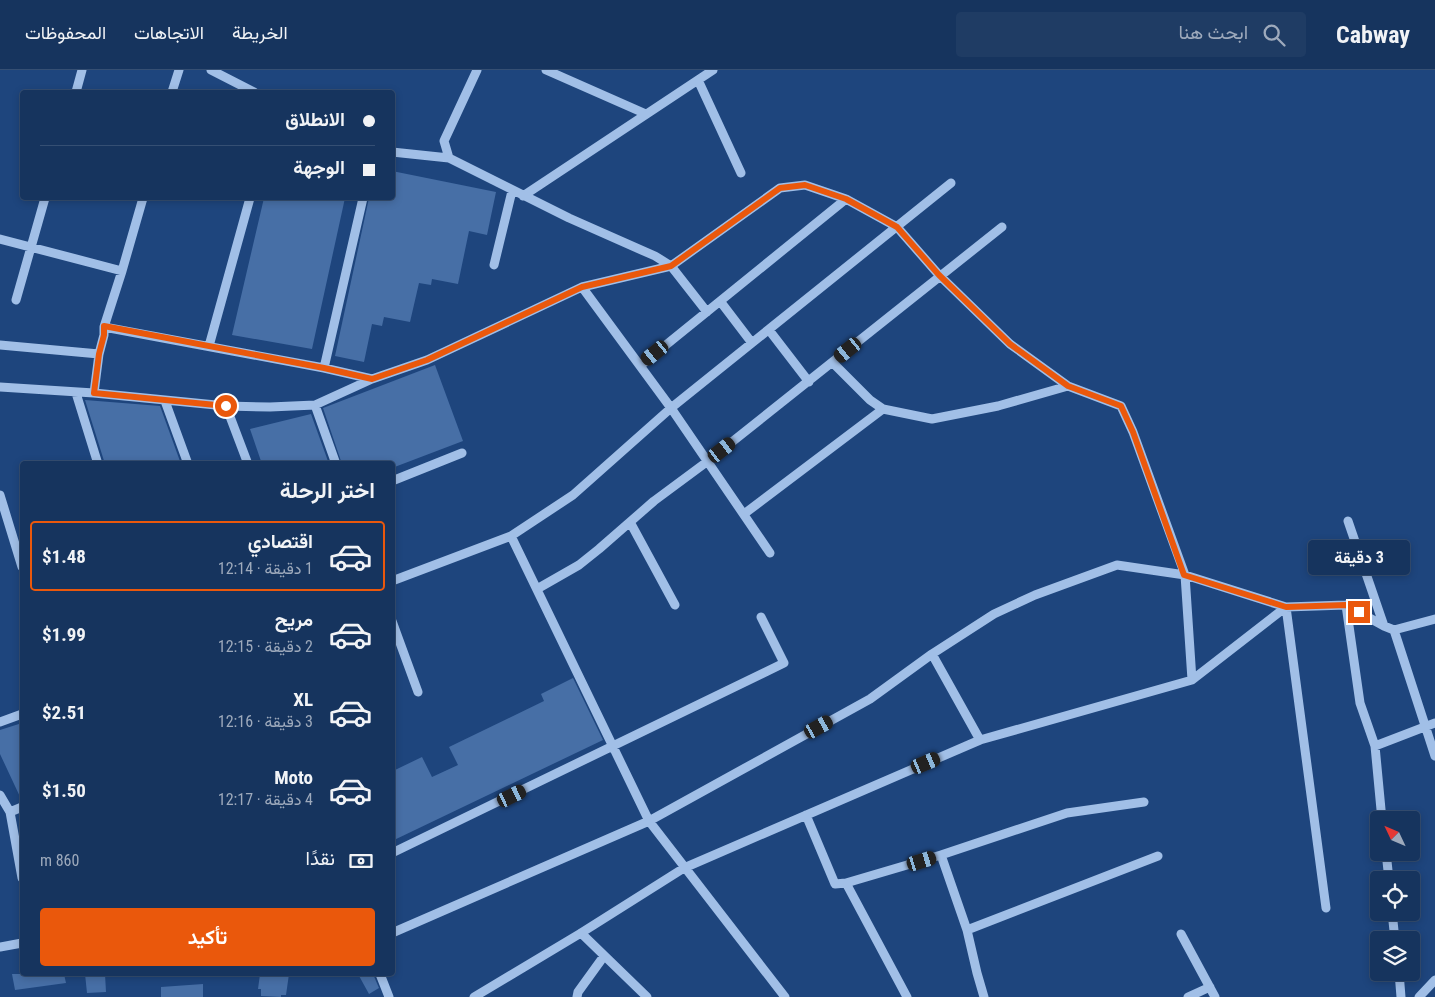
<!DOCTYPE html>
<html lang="ar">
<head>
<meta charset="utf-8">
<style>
	body { margin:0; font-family:"Roboto Condensed",Vazirmatn,sans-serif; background:#1f3c64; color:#f1f3f6; direction:rtl; height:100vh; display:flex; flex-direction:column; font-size:19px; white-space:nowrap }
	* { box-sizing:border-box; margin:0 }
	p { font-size:16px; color:#9eaabc }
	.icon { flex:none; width:28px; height:28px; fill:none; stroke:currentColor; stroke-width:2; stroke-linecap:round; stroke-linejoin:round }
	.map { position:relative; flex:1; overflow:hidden; direction:ltr }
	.side { position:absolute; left:20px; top:391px; width:375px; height:515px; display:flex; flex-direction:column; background:#16345e; border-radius:5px; box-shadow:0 2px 8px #0003,0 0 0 1px #354f73; direction:rtl }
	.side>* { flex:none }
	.top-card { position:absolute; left:20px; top:20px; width:375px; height:110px; border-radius:5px; box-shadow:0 2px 8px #0003,0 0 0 1px #354f73; direction:rtl; display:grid; align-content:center; height:110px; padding:0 20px; background:#16345e }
	.needle { width:32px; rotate:314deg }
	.fabs { position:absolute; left:1370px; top:741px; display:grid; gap:10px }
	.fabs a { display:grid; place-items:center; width:50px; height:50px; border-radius:5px; background:#16345e; box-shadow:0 2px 8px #0003,0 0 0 1px #354f73; font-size:25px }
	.end { position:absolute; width:22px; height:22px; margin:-11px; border:6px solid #ea580c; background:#fff; box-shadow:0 0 0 2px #fff }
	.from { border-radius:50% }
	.bubble { position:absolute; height:35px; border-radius:5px; background:#16345e; box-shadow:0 2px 8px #0003,0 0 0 1px #354f73; font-size:16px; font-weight:700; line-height:35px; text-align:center; direction:rtl }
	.car { position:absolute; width:15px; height:30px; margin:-15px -8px; border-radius:6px; box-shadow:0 0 4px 1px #0007; background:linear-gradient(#222 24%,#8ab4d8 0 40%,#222 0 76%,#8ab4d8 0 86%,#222 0) }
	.top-card b { display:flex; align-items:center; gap:18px; height:48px; font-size:19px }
	.top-card b+b { border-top:1px solid #354f73 }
	.top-card i { width:12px; height:12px; background:#f1f3f6 }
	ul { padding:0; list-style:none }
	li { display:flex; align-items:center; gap:15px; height:70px; margin:0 10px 8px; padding:0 10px; border:2px solid transparent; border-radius:5px }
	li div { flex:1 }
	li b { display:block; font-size:19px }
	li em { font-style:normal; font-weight:700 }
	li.on { border-color:#ea580c }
	li>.icon { width:45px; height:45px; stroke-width:1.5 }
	h2 { padding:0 20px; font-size:22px; line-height:60px }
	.pay { display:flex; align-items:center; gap:12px; height:55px; padding:0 20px; font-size:19px }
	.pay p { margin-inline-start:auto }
	.button { display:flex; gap:10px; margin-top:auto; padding:10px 20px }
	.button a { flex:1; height:58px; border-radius:5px; background:#ea580c; color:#fff; font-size:20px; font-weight:700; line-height:58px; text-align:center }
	header { display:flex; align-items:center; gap:30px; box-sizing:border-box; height:70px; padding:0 25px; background:#16345e; border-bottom:1px solid #354f73 }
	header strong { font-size:24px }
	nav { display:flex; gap:28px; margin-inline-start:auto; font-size:18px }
	.search { width:350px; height:45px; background:#1f3c64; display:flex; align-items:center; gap:12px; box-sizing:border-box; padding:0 18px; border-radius:5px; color:#9eaabc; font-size:19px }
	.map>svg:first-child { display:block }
</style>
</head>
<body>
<header>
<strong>Cabway</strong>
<div class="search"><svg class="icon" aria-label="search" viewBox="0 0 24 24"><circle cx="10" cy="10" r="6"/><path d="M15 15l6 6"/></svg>ابحث هنا</div>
<nav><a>الخريطة</a><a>الاتجاهات</a><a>المحفوظات</a></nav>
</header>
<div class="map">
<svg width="1435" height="927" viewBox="0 0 1435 927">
	<rect width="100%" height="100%" fill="#1e457d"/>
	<!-- building -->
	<path fill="#476fa6" d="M392,101l104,21 -9,43 -18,-4 -11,53 -26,-5 -1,6 -12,-2 -9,39 -26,-5 -2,9 -10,-2 -8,38 -29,-6 34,-158h23z
		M264,128h81l-33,151 -80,-14z
		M435,295l28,76 -71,27v-4h-50l-19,-56z
		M85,330l75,6 21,58h-76z
		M311,344l18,50h-67l-12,-35z
		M573,608l30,62 -211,101v-65l4,-2 -1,-4 27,-13 10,20 26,-12 -9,-18 95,-46 -3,-7z
		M22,653v78l-22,-47v-24z
		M12,904h52l2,9 -51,7z
		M85,904h20l1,18 -19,1z
		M260,904h29l-3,21h-5v2l-20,-1v-7h-3z
		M358,904h15l6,14 -10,6z
		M203,914v13h-42v-10z"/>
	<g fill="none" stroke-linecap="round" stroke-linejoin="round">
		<!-- minor -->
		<path stroke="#a1bfe7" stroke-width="9" d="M211,0l43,22
			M477,0l-33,71 5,17 120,60 86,38 16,10 36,46
			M546,0l100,44
			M698,10l43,93
			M76,22l6,-22
			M172,22l7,-22
			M392,82l57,6
			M523,126l190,-126
			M0,169l122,32
			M494,195l18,-74
			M582,217l89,121 99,145
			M16,230l29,-102
			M720,231l32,42
			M104,257l220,41 48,11
			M769,260l40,52
			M0,275l99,9
			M209,276l41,-148
			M833,293l37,37 13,9 49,10 66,-13 70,-20
			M640,296l206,-167
			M324,298l39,-170
			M0,317l94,6 132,13 44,1 45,-2 57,-26 55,-19 155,-73 89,-21 109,-78 25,-3 41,14 51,28 42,48 71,69 58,42 53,20 12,26 52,143 7,105
			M76,323l22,71
			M94,323l5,-39 5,-19v-8l18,-56 21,-73
			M165,331l23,63
			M315,335l21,59
			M226,336l22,58
			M392,411l70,-28
			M0,425l22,72
			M744,444l139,-105
			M1348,451l36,105
			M630,452l45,83
			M511,466l138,285 136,176
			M392,511l119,-45 62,-41 98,-87 280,-225
			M537,519l42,-24 20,-16 55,-48 54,-40 294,-234
			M1346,535l14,98 15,43 7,74
			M1286,537l40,301
			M1435,549l-41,11 41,126
			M392,551l26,71
			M932,584l48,86
			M0,652l22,-8
			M1375,676l60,-23
			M0,725l10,17 12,66
			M10,742l12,-5
			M806,745l29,69 11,-1
			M1386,782l3,28
			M392,783l392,-190 -23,-46
			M941,785l26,75 10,43 7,24
			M1392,842l3,28
			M967,860l191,-74
			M392,863l257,-112 221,-122 62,-45 62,-40 41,-19 82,-30 68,10 101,32 60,-2 38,21 10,4
			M581,863l66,64
			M1181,864l34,63
			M0,877l22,-4
			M1399,902l2,25
			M380,904l9,23
			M474,927l107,-64 103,-65 296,-128 212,-60 94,-73
			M577,927l1,-5 26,-36
			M907,927l-61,-114 95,-28 126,-42 77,-11
			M1188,927l22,-10
			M1419,927l16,-17"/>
	</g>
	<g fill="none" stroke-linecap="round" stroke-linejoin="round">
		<!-- route -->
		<path stroke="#ea580c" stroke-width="6" d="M226,336l-132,-13 5,-39 5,-19v-9l220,42 48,11 55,-19 155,-73 89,-21 109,-78 25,-3 41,14 51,28 42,48 71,69 58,42 53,20 12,26 51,143 102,32 60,-2 13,7"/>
	</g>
</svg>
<div class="fabs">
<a><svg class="needle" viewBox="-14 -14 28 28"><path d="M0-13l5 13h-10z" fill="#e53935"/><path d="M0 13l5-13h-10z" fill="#9eaabc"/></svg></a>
<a><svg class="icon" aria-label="locate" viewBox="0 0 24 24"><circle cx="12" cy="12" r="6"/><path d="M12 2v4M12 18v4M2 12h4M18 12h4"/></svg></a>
<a><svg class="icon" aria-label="layers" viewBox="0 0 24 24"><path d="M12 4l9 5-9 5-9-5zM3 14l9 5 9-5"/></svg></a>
</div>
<i class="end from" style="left:226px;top:336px"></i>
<i class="end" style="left:1359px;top:542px"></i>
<div class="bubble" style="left:1308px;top:470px;width:102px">3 دقيقة</div>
<i class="car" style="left:848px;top:280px;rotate:231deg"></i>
<i class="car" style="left:655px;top:283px;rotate:231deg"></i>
<i class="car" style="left:722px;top:380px;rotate:52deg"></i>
<i class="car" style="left:819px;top:657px;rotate:61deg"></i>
<i class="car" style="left:926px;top:693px;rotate:67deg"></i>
<i class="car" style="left:512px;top:726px;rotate:64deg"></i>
<i class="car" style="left:922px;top:791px;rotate:73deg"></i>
<div class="top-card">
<b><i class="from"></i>الانطلاق</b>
<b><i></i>الوجهة</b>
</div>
<section class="side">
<h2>اختر الرحلة</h2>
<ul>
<li class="on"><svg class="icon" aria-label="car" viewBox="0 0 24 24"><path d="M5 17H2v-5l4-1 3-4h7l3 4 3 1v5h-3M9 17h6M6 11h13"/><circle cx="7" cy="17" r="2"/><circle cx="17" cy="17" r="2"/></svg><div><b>اقتصادي</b><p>1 دقيقة · 12:14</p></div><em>$1.48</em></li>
<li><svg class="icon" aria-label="car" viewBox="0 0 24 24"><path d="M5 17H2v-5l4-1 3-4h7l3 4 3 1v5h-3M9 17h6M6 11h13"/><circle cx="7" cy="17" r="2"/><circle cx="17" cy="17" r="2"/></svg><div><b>مريح</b><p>2 دقيقة · 12:15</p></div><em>$1.99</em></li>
<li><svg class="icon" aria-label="car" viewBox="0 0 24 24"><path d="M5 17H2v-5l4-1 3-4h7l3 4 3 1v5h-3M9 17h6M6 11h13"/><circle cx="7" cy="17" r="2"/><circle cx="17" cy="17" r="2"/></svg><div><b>XL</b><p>3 دقيقة · 12:16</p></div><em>$2.51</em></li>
<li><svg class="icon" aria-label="car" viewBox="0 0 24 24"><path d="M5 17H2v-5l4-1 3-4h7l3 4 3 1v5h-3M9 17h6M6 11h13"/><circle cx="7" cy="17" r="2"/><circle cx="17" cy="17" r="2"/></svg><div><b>Moto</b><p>4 دقيقة · 12:17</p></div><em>$1.50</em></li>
</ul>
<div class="pay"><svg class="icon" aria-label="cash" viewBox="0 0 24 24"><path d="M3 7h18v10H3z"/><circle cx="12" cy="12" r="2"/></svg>نقدًا<p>860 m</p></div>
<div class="button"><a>تأكيد</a></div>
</section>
</div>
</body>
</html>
